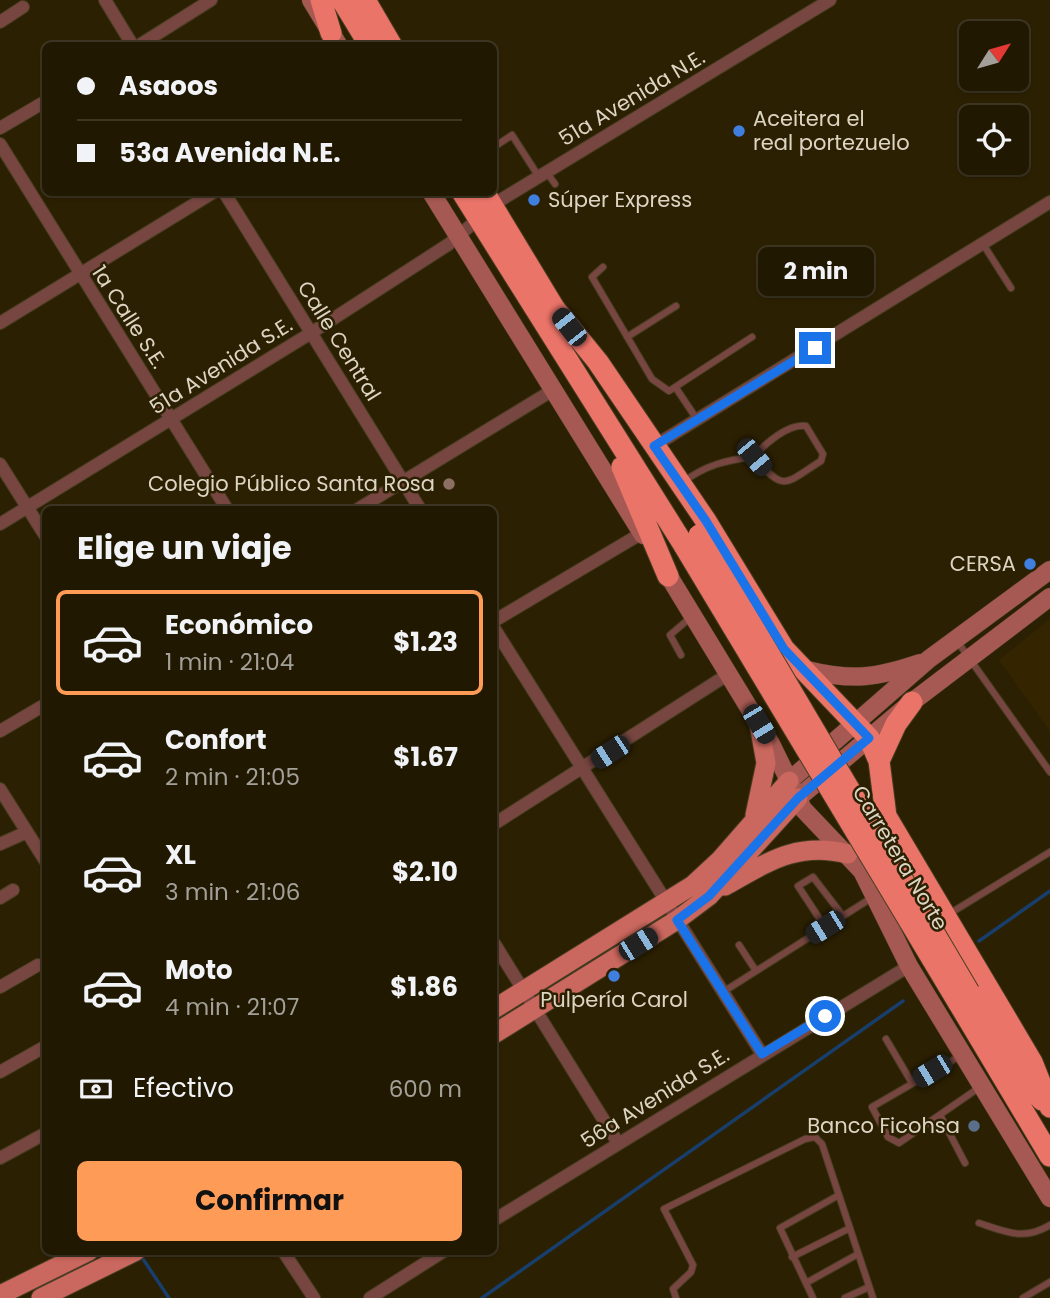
<!DOCTYPE html>
<html lang="es">
<head>
<meta charset="utf-8">
<style>
	body { margin:0; font-family:Poppins,sans-serif; background:#2d2511; color:#f1f3f6; height:100vh; display:flex; flex-direction:column; font-size:26px; white-space:nowrap }
	* { box-sizing:border-box; margin:0 }
	p { font-size:23px; color:#a2a099 }
	.icon { flex:none; width:38px; height:38px; fill:none; stroke:currentColor; stroke-width:2; stroke-linecap:round; stroke-linejoin:round }
	.map { position:relative; flex:1; overflow:hidden }
	.panel { position:absolute; left:42px; top:506px; width:455px; height:749px; display:flex; flex-direction:column; background:#211802; border-radius:10px; box-shadow:0 2px 5px #0004,0 0 0 2px #3e3724 }
	.panel>* { flex:none }
	.hud { position:absolute; left:42px; top:42px; width:455px; height:154px; border-radius:10px; box-shadow:0 2px 5px #0004,0 0 0 2px #3e3724; display:grid; align-content:center; height:154px; padding:0 35px; background:#211802 }
	.needle { width:46px; rotate:53deg }
	.tools { position:absolute; left:959px; top:21px; display:grid; gap:14px }
	.tools a { display:grid; place-items:center; width:70px; height:70px; border-radius:10px; background:#211802; box-shadow:0 2px 5px #0004,0 0 0 2px #3e3724; font-size:35px }
	.end { position:absolute; width:32px; height:32px; margin:-16px; border:9px solid #1a73e8; background:#fff; box-shadow:0 0 0 4px #fff }
	.from { border-radius:50% }
	.bubble { position:absolute; height:49px; border-radius:10px; background:#211802; box-shadow:0 2px 5px #0004,0 0 0 2px #3e3724; font-size:23px; font-weight:700; line-height:49px; text-align:center }
	.car { position:absolute; width:21px; height:42px; margin:-21px -10px; border-radius:9px; box-shadow:0 0 5px 2px #0007; background:linear-gradient(#222 24%,#8ab4d8 0 40%,#222 0 76%,#8ab4d8 0 86%,#222 0) }
	.hud b { display:flex; align-items:center; gap:24px; height:66px; font-size:26px }
	.hud b+b { border-top:2px solid #3e3724 }
	.hud i { width:18px; height:18px; background:#f1f3f6 }
	ul { padding:0; list-style:none }
	li { display:flex; align-items:center; gap:21px; height:105px; margin:0 14px 10px; padding:0 21px; border:4px solid transparent; border-radius:10px }
	li div { flex:1 }
	li b { display:block; font-size:26px }
	li em { font-style:normal; font-weight:700 }
	li.on { border-color:#fe9c57 }
	li>.icon { width:63px; height:63px; stroke-width:1.5 }
	h2 { padding:0 35px; font-size:32px; line-height:84px }
	.pay { display:flex; align-items:center; gap:18px; height:77px; padding:0 35px; font-size:26px }
	.pay p { margin-inline-start:auto }
	.cta { display:flex; gap:14px; margin-top:auto; padding:14px 35px }
	.cta a { flex:1; height:80px; border-radius:10px; background:#fe9c57; color:#111; font-size:28px; font-weight:700; line-height:80px; text-align:center }
	.map>svg:first-child { display:block }
</style>
</head>
<body>
<div class="map">
<svg width="1050" height="1298" viewBox="0 0 1050 1298">
	<rect width="100%" height="100%" fill="#2c2002"/>
	<!-- built -->
	<path fill="#342500" d="M1050,619v112l-51,-71z"/>
	<g fill="none" stroke-linecap="round" stroke-linejoin="round">
		<!-- stream -->
		<path stroke="#183f6c" stroke-width="3.5" d="M979,941l71,-50
			M141,1256l28,42
			M94,1257l12,-6
			M482,1298l421,-297"/>
		<defs>
			<path id="lane" d="M494,147l18,-12 27,42
				M547,173l8,11
				M983,244l28,44
				M603,267l-11,10 60,102 17,12 83,-54
				M627,337l49,-31
				M676,388l20,30
				M683,482c23,-17 43,-22 71,-25 10,-13 35,-34 52,-31l17,28 -2,7c-37,23 -36,32 -67,-4
				M957,641l93,131
				M681,655l-11,-20 20,-17
				M949,914l101,-62
				M825,927l-27,-41 15,-9 30,39
				M739,945l17,26
				M723,992l150,-95
				M886,1039l26,44
				M960,1056l-88,51 16,30 11,6 81,-56
				M940,1115l25,48
				M979,1223c27,9 45,18 71,2
				M792,1257l58,-29
				M806,1283l52,-29
				M676,1298l-3,-9 18,-17 2,-7 -29,-56 141,-70 10,-2 7,7 51,154
				M813,1298l-33,-70 59,-33
				M845,1298l24,-11
				M1023,1298l27,-16"/>
			<path id="street" d="M105,0l28,46
				M0,22l23,-15
				M138,46l73,-46
				M0,128l46,-27
				M0,144l227,365
				M224,192l196,317
				M0,323l214,-131
				M654,446l396,-244
				M0,464l46,73
				M358,509l195,-119
				M0,524l311,-191 138,-89 50,-43 331,-201
				M494,621l148,-88
				M494,628l268,426
				M0,731l46,-27
				M0,789l46,73
				M494,824l233,-149
				M0,844l27,-12
				M0,898l13,-8
				M494,943l124,200
				M0,987l38,-22
				M0,1072l46,-26
				M0,1158l46,-25
				M494,1220l415,-254
				M283,1251l31,47
				M370,1298l74,-47"/>
			<path id="secondary" d="M311,0l28,46
				M431,192l212,343
				M662,565l109,179 32,65 59,62 47,95 141,232
				M807,670c45,11 69,8 113,-7
				M789,781l140,-122 121,-89
				M798,798l114,-96 138,-105"/>
			<path id="primary" d="M755,815l11,-52 -7,-39
				M725,886c43,-24 72,-45 123,-32
				M494,1009l199,-124 27,-25 69,-79
				M494,1034l183,-114 32,-24 89,-98
				M0,1295l89,-44
				M41,1298l95,-47"/>
			<path id="highway" d="M321,0l10,33
				M342,0l28,46
				M365,0l27,46
				M462,192l223,355
				M484,192l78,129
				M555,309l43,53 108,159 78,128 85,89 10,23 7,55 146,246 18,45
				M622,467l46,109
				M879,761l17,-37 16,-22
				M969,992l46,79 27,29
				M958,1002l92,154"/>
		</defs>
		<!-- lane casing -->
		<use href="#lane" stroke="#483d21" stroke-width="8"/>
		<!-- street casing -->
		<use href="#street" stroke="#483d21" stroke-width="14"/>
		<!-- secondary casing -->
		<use href="#secondary" stroke="#483d21" stroke-width="19"/>
		<!-- primary casing -->
		<use href="#primary" stroke="#483d21" stroke-width="21"/>
		<!-- highway casing -->
		<use href="#highway" stroke="#483d21" stroke-width="23"/>
		<!-- lane -->
		<use href="#lane" stroke="#774641" stroke-width="6"/>
		<!-- street -->
		<use href="#street" stroke="#774641" stroke-width="12"/>
		<!-- secondary -->
		<use href="#secondary" stroke="#a65952" stroke-width="18"/>
		<!-- primary -->
		<use href="#primary" stroke="#ca675e" stroke-width="19"/>
		<!-- highway -->
		<use href="#highway" stroke="#eb7469" stroke-width="21"/>
		<defs>
			<path id="highway-bridge" d="M699,535l270,457
				M685,547l273,455"/>
		</defs>
		<!-- highway-bridge casing -->
		<use href="#highway-bridge" stroke="#483d21" stroke-width="23" stroke-linecap="butt"/>
		<!-- highway-bridge -->
		<use href="#highway-bridge" stroke="#eb7469" stroke-width="21"/>
	</g>
	<g fill="none" stroke-linecap="round" stroke-linejoin="round">
		<!-- route -->
		<path stroke="#1a73e8" stroke-width="9" d="M815,348l-161,98 52,75 78,128 85,89 -71,60 -89,98 -32,24 85,134 63,-38"/>
	</g>
	<!-- markers -->
	<g fill="#3f7fe0" stroke="#2c2002" stroke-width="2.5">
		<circle cx="739" cy="131" r="7"/>
		<circle cx="534" cy="200" r="7"/>
		<circle cx="1030" cy="564" r="7"/>
		<circle cx="614" cy="976" r="7"/>
	</g>
	<circle fill="#8d6e63" stroke="#2c2002" stroke-width="2.5" cx="449" cy="484" r="7"/>
	<circle fill="#5c6f8a" stroke="#2c2002" stroke-width="2.5" cx="974" cy="1126" r="7"/>
	<g text-anchor="middle" stroke-width="5" stroke-linejoin="round" paint-order="stroke">
		<!-- street labels -->
		<g font-size="21" fill="#ddd5c4" stroke="#2c2002">
			<text transform="translate(632 98) rotate(-31)" y="7">51a Avenida N.E.</text>
			<text transform="translate(129 317) rotate(57)" y="7">1a Calle S.E.</text>
			<text transform="translate(339 341) rotate(58)" y="7">Calle Central</text>
			<text transform="translate(221 366) rotate(-32)" y="7">51a Avenida S.E.</text>
			<text transform="translate(900 858) rotate(59)" y="7">Carretera Norte</text>
			<text transform="translate(655 1098) rotate(-32)" y="7">56a Avenida S.E.</text>
		</g>
		<!-- poi labels -->
		<g font-size="21" fill="#ddd5c4" stroke="#2c2002" text-anchor="end">
			<text x="753" y="126" text-anchor="start">Aceitera el<tspan x="753" dy="24">real portezuelo</tspan></text>
			<text x="548" y="207" text-anchor="start">Súper Express</text>
			<text x="435" y="491">Colegio Público Santa Rosa</text>
			<text x="1016" y="571">CERSA</text>
			<text x="614" y="1007" text-anchor="middle">Pulpería Carol</text>
			<text x="960" y="1133">Banco Ficohsa</text>
		</g>
	</g>
</svg>
<div class="tools">
<a><svg class="needle" viewBox="-14 -14 28 28"><path d="M0-13l5 13h-10z" fill="#e53935"/><path d="M0 13l5-13h-10z" fill="#a2a099"/></svg></a>
<a><svg class="icon" aria-label="locate" viewBox="0 0 24 24"><circle cx="12" cy="12" r="6"/><path d="M12 2v4M12 18v4M2 12h4M18 12h4"/></svg></a>
</div>
<i class="end from" style="left:825px;top:1016px"></i>
<i class="end" style="left:815px;top:348px"></i>
<div class="bubble" style="left:758px;top:247px;width:116px">2 min</div>
<i class="car" style="left:569px;top:327px;rotate:322deg"></i>
<i class="car" style="left:754px;top:457px;rotate:140deg"></i>
<i class="car" style="left:759px;top:724px;rotate:149deg"></i>
<i class="car" style="left:610px;top:752px;rotate:237deg"></i>
<i class="car" style="left:825px;top:927px;rotate:238deg"></i>
<i class="car" style="left:638px;top:944px;rotate:58deg"></i>
<i class="car" style="left:932px;top:1071px;rotate:239deg"></i>
<div class="hud">
<b><i class="from"></i>Asaoos</b>
<b><i></i>53a Avenida N.E.</b>
</div>
<section class="panel">
<h2>Elige un viaje</h2>
<ul>
<li class="on"><svg class="icon" aria-label="car" viewBox="0 0 24 24"><path d="M5 17H2v-5l4-1 3-4h7l3 4 3 1v5h-3M9 17h6M6 11h13"/><circle cx="7" cy="17" r="2"/><circle cx="17" cy="17" r="2"/></svg><div><b>Económico</b><p>1 min · 21:04</p></div><em>$1.23</em></li>
<li><svg class="icon" aria-label="car" viewBox="0 0 24 24"><path d="M5 17H2v-5l4-1 3-4h7l3 4 3 1v5h-3M9 17h6M6 11h13"/><circle cx="7" cy="17" r="2"/><circle cx="17" cy="17" r="2"/></svg><div><b>Confort</b><p>2 min · 21:05</p></div><em>$1.67</em></li>
<li><svg class="icon" aria-label="car" viewBox="0 0 24 24"><path d="M5 17H2v-5l4-1 3-4h7l3 4 3 1v5h-3M9 17h6M6 11h13"/><circle cx="7" cy="17" r="2"/><circle cx="17" cy="17" r="2"/></svg><div><b>XL</b><p>3 min · 21:06</p></div><em>$2.10</em></li>
<li><svg class="icon" aria-label="car" viewBox="0 0 24 24"><path d="M5 17H2v-5l4-1 3-4h7l3 4 3 1v5h-3M9 17h6M6 11h13"/><circle cx="7" cy="17" r="2"/><circle cx="17" cy="17" r="2"/></svg><div><b>Moto</b><p>4 min · 21:07</p></div><em>$1.86</em></li>
</ul>
<div class="pay"><svg class="icon" aria-label="cash" viewBox="0 0 24 24"><path d="M3 7h18v10H3z"/><circle cx="12" cy="12" r="2"/></svg>Efectivo<p>600 m</p></div>
<div class="cta"><a>Confirmar</a></div>
</section>
</div>
</body>
</html>
